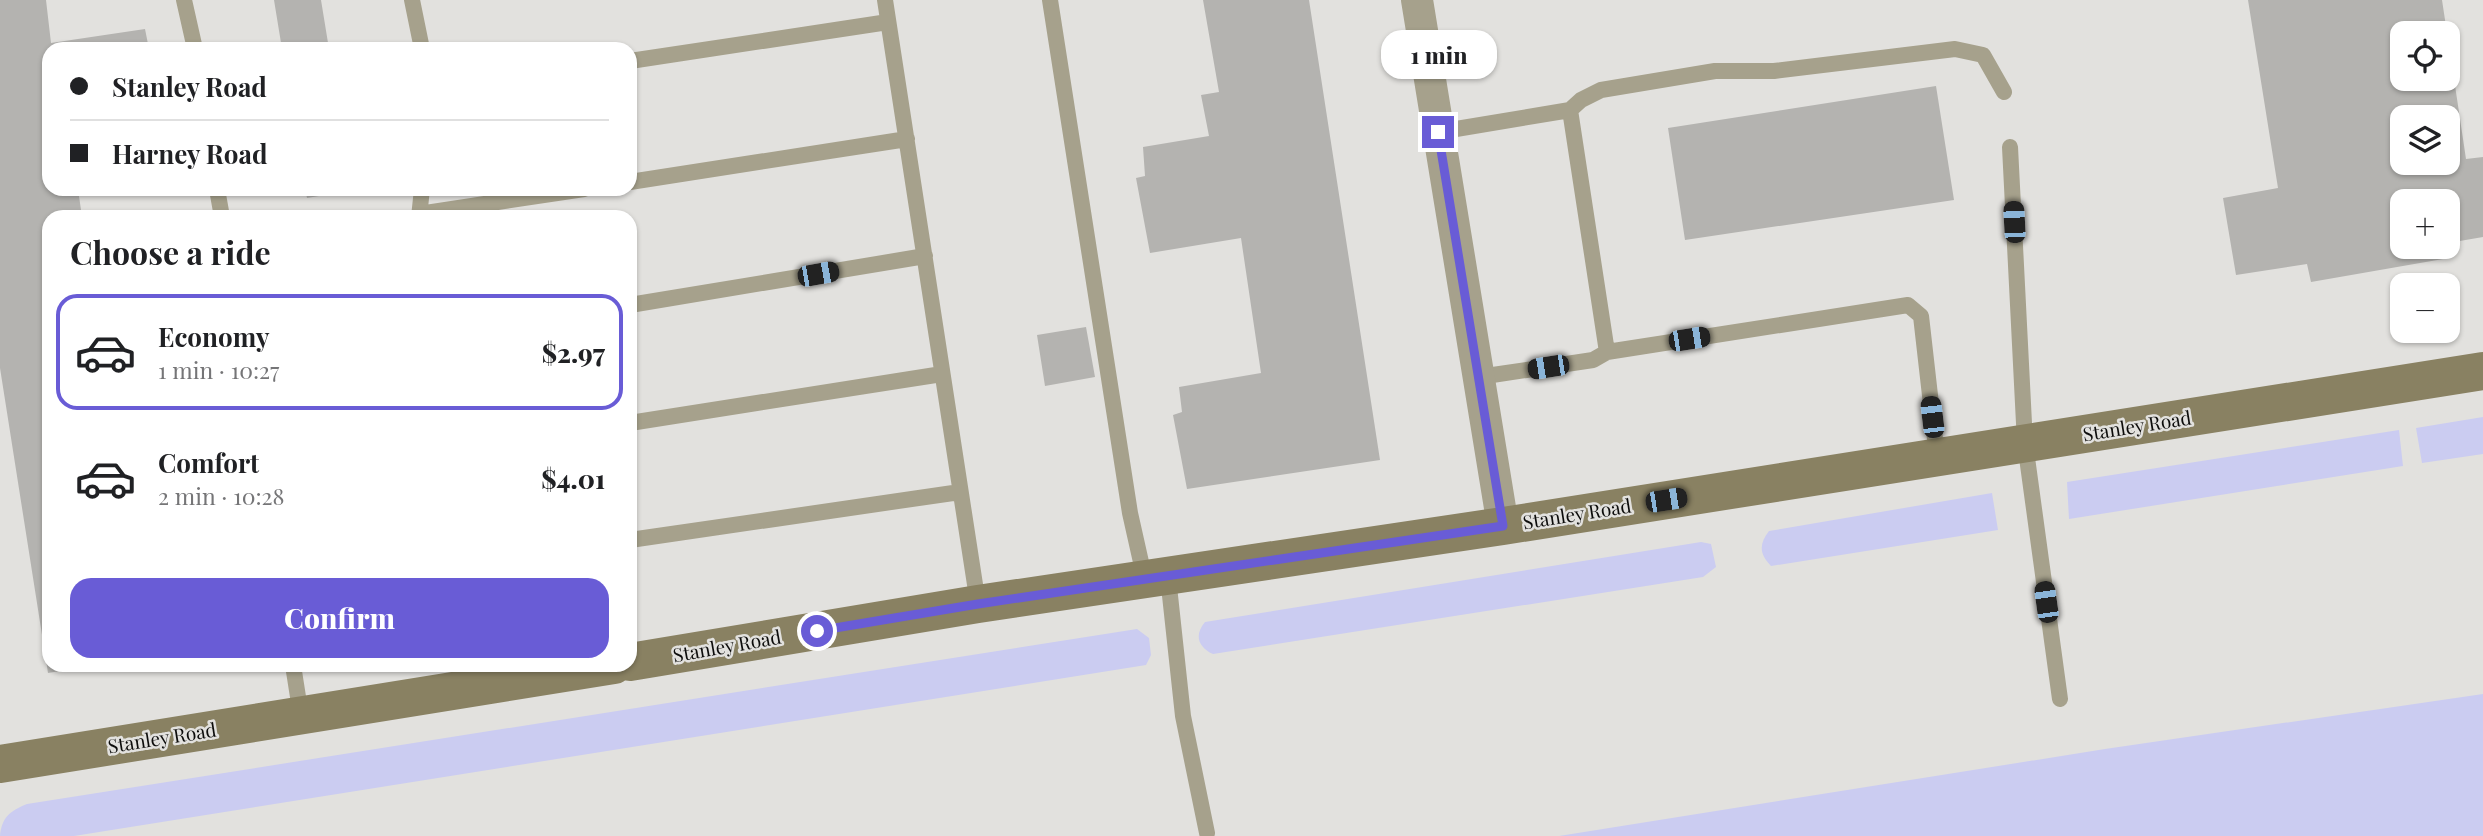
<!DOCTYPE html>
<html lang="en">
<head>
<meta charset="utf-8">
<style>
	body { margin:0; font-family:"Playfair Display",serif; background:#f6f6f6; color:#202124; height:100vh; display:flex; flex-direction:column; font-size:26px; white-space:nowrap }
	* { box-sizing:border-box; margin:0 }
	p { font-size:23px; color:#757577 }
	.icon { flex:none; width:38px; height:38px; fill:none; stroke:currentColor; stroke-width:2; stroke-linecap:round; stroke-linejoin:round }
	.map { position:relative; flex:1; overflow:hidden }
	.drawer { position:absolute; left:42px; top:210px; width:595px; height:462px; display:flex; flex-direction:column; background:#fff; border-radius:21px; box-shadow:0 2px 5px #0004 }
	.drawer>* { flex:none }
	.top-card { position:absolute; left:42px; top:42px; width:595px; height:154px; border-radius:21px; box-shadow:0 2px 5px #0004; display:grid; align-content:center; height:154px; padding:0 28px; background:#fff }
	.tools { position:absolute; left:2390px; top:21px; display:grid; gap:14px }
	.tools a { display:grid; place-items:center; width:70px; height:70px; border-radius:14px; background:#fff; box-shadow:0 2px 5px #0004; font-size:35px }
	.end { position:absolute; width:32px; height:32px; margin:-16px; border:9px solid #695cd6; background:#fff; box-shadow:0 0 0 4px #fff }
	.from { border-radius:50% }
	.bubble { position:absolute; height:49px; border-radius:21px; background:#fff; box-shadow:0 2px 5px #0004; font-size:23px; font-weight:800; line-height:49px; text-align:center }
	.car { position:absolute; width:21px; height:42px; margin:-21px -10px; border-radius:9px; box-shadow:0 0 5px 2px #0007; background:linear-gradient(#222 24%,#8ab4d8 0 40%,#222 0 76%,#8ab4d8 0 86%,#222 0) }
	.top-card b { display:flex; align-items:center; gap:24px; height:66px; font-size:26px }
	.top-card b+b { border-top:2px solid #e0e0e0 }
	.top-card i { width:18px; height:18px; background:#202124 }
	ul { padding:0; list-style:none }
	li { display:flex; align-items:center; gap:21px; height:116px; margin:0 14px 10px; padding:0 14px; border:4px solid transparent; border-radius:21px }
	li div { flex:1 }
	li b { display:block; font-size:26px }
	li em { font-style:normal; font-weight:800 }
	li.current { border-color:#695cd6 }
	li>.icon { width:63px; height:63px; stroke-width:1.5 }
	h2 { padding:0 28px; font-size:32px; line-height:84px }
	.action { display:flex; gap:14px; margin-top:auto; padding:14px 28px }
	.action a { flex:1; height:80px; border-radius:21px; background:#695cd6; color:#fff; font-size:28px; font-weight:800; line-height:80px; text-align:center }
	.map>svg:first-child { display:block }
</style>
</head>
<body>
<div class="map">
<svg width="2483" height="836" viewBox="0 0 2483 836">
	<rect width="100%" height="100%" fill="#e2e1de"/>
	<!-- green -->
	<path fill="#cbccf1" d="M2483,417v37l-61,9 -6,-35z
		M2399,430l4,36 -334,53 -2,-37z
		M1992,493l6,37 -227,36c-12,-12 -12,-22 -2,-35z
		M1701,542l10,2 5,23 -13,10 -490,77c-15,-7 -19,-19 -8,-32z
		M1137,629l12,9 2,17 -5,10 -1072,171h-74c2,-19 10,-25 27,-32z
		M2483,694v142h-924l546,-87z"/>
	<!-- building -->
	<path fill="#b4b3b0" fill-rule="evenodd" d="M0,0h46l5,43 94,-14 4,20h-100v140h29l4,28h-33v448l42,1 -43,7 -48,-305z
		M274,0h47l8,49h-47z
		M1203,0h106l71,460 -193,29 -14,-74 9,-3 -3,-25 82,-14 -20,-135 -91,15 -14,-75 9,-2 -2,-29 66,-11 -8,-41 18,-3z
		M2248,0h194l5,33h-44v46h45l2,-27 16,107 17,-2v80l-35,6v-42h-45v46h40v12l-132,23 -4,-18 -71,11 -13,-77 55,-10zM2403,117h45v46h-45z
		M1936,86l18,114 -269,40 -17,-112z
		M305,189h31l1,4 -30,5z
		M1086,327l9,50 -50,9 -8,-51z"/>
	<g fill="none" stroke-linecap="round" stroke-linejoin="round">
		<!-- lane -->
		<path stroke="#a6a18c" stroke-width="16" d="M184,0l11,49
			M412,0l10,49
			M885,0l93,604
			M1050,0l80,513 15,67
			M630,61l258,-39
			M1570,110l11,-10 20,-10 114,-19h59l181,-22 28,6 21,37
			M1438,132l132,-22 37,242 -14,8 -114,17
			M2010,147l15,296 35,256
			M630,182l277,-43
			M217,189l5,28
			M419,214l165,-25
			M419,217l3,-28
			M630,305l295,-49
			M1607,352l301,-47 13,11 16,141
			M630,423l312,-49
			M630,540l330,-48
			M1168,577l15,139 24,117
			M293,665l8,51
			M460,665l4,25"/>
		<!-- street -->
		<path stroke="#a6a18c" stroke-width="32" d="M1417,0l86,526"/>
		<!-- secondary -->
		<path stroke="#898162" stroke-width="38" d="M630,662l348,-58 525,-78 980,-155
			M0,764l614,-99"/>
	</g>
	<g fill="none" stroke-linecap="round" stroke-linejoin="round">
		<!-- route -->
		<path stroke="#695cd6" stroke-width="9" d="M817,631l161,-27 525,-78 -65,-394"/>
	</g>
	<g text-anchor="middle" stroke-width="5" stroke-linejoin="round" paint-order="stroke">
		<!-- street labels -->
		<g font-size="19" fill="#0c0c0b" stroke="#e2e1de">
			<text transform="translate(2137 426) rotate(-9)" y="7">Stanley Road</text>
			<text transform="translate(1577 514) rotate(-9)" y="7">Stanley Road</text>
			<text transform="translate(727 646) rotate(-10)" y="7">Stanley Road</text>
			<text transform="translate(162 738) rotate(-9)" y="7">Stanley Road</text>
		</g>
	</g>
</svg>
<div class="tools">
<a><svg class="icon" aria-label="locate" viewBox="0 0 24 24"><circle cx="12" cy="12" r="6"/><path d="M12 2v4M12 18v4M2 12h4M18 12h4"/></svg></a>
<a><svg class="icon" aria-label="layers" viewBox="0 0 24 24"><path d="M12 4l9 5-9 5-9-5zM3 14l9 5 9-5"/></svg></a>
<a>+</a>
<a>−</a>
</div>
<i class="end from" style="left:817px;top:631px"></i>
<i class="end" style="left:1438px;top:132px"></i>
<div class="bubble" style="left:1381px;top:30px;width:116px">1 min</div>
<i class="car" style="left:2014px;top:222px;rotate:357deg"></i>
<i class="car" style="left:818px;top:274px;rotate:80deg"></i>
<i class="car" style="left:1689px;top:339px;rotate:81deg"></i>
<i class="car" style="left:1548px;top:367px;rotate:261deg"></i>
<i class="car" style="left:1932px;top:417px;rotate:353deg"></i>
<i class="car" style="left:1666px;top:500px;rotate:81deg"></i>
<i class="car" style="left:2046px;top:602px;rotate:352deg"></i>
<div class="top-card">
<b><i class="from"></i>Stanley Road</b>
<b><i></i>Harney Road</b>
</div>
<section class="drawer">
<h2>Choose a ride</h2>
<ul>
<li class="current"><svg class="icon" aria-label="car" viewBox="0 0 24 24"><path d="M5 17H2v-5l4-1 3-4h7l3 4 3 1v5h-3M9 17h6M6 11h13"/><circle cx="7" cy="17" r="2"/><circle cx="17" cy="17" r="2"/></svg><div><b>Economy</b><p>1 min · 10:27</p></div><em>$2.97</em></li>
<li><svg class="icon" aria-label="car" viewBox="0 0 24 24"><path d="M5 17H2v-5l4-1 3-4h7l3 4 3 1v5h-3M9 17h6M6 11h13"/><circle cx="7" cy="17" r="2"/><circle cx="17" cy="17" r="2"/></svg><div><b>Comfort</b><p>2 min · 10:28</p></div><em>$4.01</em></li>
</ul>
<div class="action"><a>Confirm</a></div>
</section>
</div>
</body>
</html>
